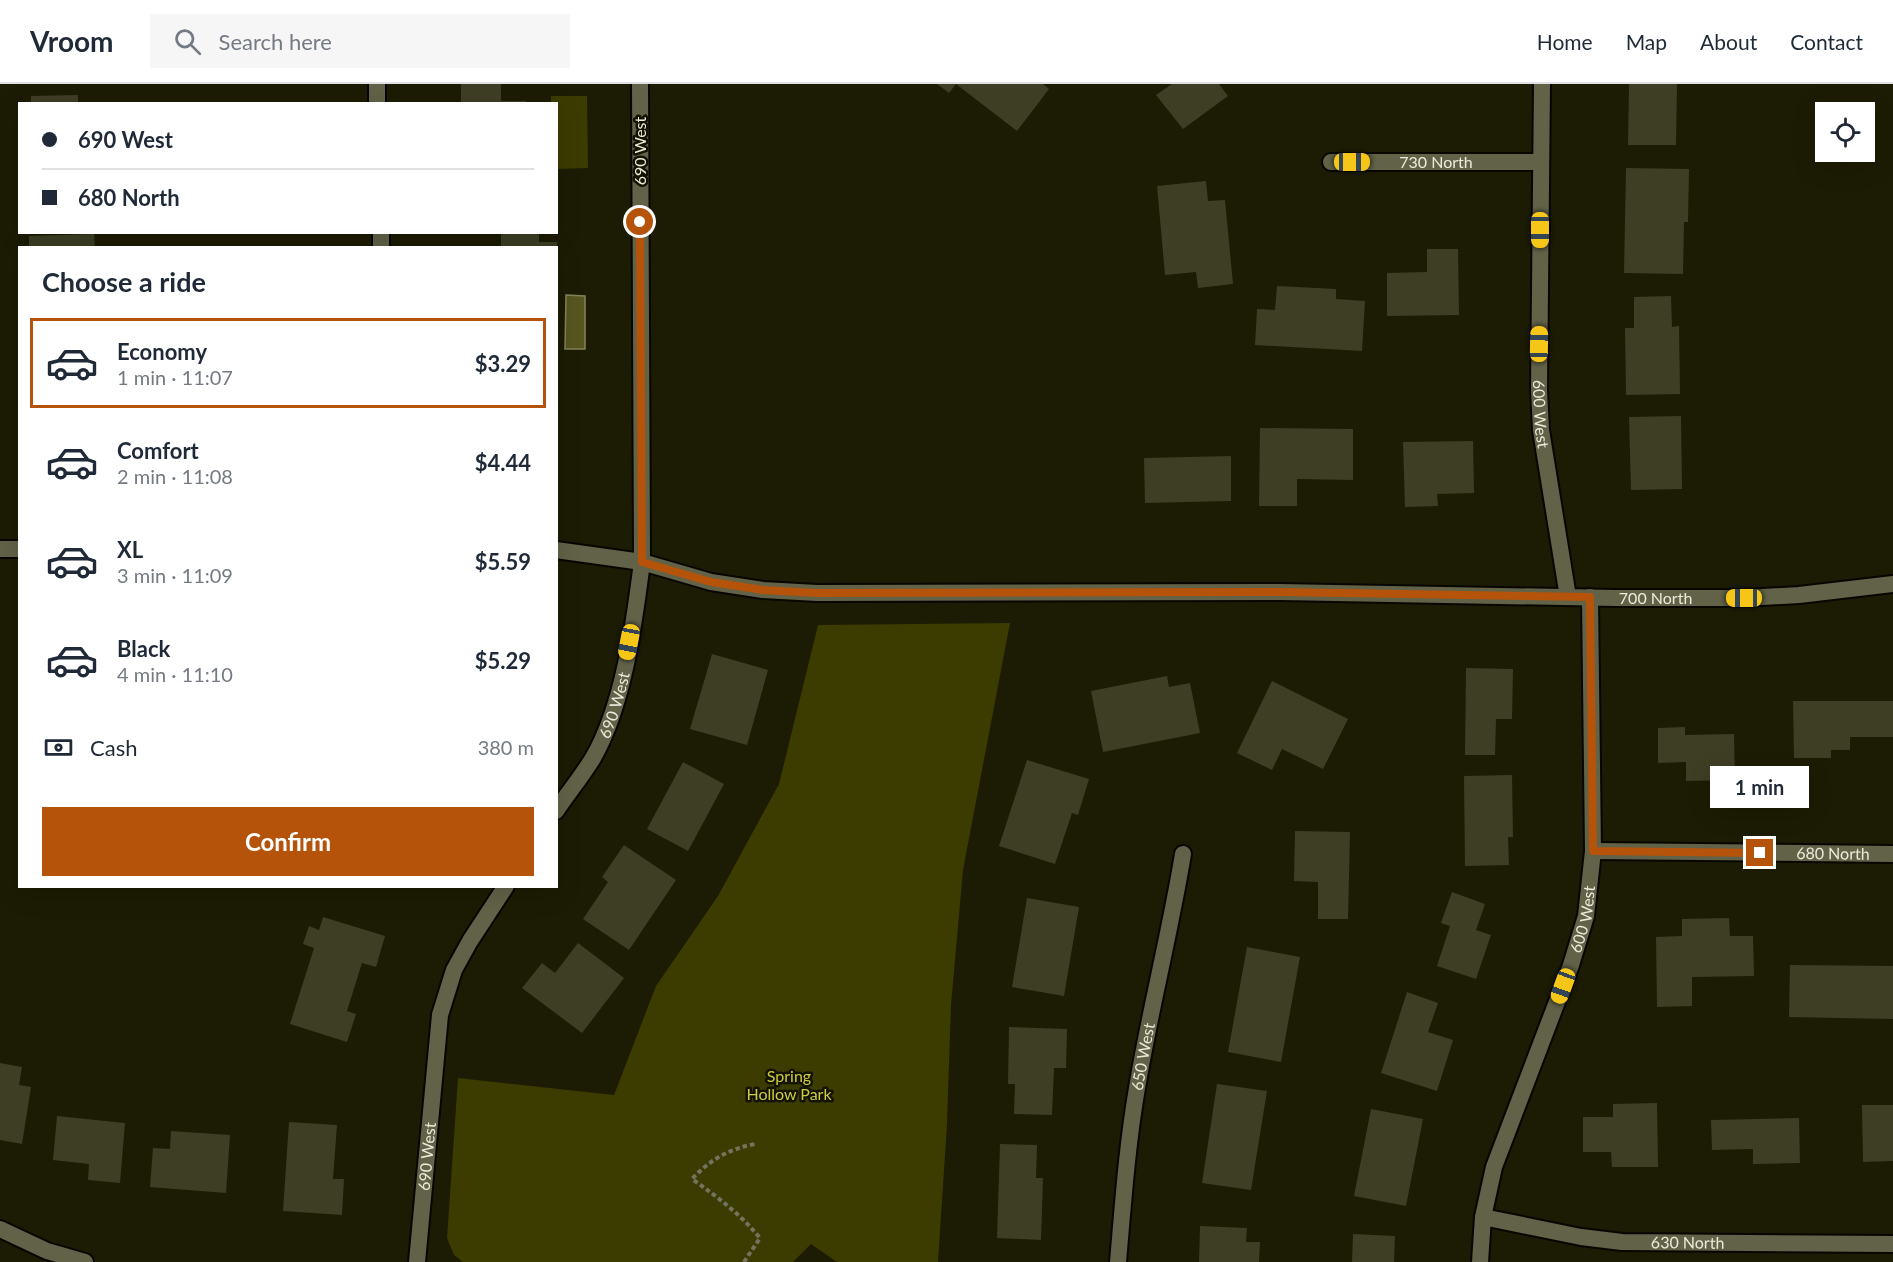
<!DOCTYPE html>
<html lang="en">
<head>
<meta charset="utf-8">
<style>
	body { margin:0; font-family:Lato,sans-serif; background:#f6f6f7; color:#1f2937; height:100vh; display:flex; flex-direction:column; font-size:22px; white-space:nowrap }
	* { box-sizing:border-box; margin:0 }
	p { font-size:20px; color:#747a83 }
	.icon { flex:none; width:33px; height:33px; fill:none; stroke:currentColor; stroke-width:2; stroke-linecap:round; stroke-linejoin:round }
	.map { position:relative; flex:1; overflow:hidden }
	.drawer { position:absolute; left:18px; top:162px; width:540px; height:642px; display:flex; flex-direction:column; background:#fff; border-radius:0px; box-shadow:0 6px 24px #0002 }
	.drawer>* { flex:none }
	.guide { position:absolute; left:18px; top:18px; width:540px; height:132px; border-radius:0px; box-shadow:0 6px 24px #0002; display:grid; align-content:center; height:132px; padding:0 24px; background:#fff }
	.tools { position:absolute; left:1815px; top:18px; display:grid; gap:12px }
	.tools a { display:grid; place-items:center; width:60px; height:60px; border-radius:0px; background:#fff; box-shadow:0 6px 24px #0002; font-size:30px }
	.end { position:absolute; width:27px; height:27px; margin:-14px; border:8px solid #b45309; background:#fff; box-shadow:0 0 0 3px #fff }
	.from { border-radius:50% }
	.bubble { position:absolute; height:42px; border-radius:0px; background:#fff; box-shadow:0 6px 24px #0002; font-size:20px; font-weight:700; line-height:42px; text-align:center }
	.car { position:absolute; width:18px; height:36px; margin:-18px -9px; border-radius:8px; box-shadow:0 0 4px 2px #0007; background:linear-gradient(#f5c518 24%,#345 0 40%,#f5c518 0 76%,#345 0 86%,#f5c518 0) }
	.guide b { display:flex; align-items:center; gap:21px; height:57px; font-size:22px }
	.guide b+b { border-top:2px solid #e0e1e3 }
	.guide i { width:15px; height:15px; background:#1f2937 }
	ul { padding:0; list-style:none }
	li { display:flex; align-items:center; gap:18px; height:90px; margin:0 12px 9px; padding:0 12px; border:3px solid transparent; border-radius:0px }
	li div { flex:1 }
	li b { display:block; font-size:22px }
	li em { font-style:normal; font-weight:700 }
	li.active { border-color:#b45309 }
	li>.icon { width:54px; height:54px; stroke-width:1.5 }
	h2 { padding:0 24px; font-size:27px; line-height:72px }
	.pay { display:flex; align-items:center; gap:15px; height:66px; padding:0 24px; font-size:22px }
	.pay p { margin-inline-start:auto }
	.action { display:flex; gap:12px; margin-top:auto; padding:12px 24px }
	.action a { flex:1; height:69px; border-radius:0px; background:#b45309; color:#fff; font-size:24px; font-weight:700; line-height:69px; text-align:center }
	header { display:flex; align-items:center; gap:36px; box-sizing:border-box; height:84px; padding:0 30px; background:#fff; border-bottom:2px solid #e0e1e3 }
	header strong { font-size:28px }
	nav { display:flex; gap:33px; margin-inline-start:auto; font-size:21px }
	.search { width:420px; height:54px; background:#f6f6f7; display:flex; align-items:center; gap:15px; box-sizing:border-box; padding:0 21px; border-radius:0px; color:#747a83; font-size:22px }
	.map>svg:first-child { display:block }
</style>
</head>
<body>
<header>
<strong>Vroom</strong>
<div class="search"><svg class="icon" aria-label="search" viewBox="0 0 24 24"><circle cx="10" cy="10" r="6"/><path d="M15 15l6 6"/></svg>Search here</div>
<nav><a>Home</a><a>Map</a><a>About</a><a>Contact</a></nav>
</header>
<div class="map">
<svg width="1893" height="1178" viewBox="0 0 1893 1178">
	<rect width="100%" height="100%" fill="#1c1c04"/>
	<!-- green -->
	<path fill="#3c3b00" d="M551,12h36l1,72 -31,1 -1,-65 -5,-1z
		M1010,539l-47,247 -12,135 -4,119 -9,138h-101l-26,-18 -18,18h-330l-9,-7 -7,-17 11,-160 156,17 42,-109 62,-90 61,-112 39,-159z"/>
	<!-- water -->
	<path fill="#575621" stroke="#838359" stroke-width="1.5" d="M566,211l19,1v53h-20z"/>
	<!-- building -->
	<path fill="#3d3e24" d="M461,0h40v17h25v3h-65z
		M937,0h19l-7,9z
		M956,0h87l6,5 -32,42z
		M1172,0h47l9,12 -45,33 -27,-34z
		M1629,0h48l-1,61h-48z
		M78,11v9h-47v-8z
		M1626,84l63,1 -1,53h-4l-1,52 -59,-1z
		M1206,97l2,20 17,-1 8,84 -35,4 -2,-16 -31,3 -8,-89z
		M501,148h38v10h18v6h-56z
		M94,150l1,14h-66v-12z
		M1427,165h31l1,66 -72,1v-43l40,-1z
		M1277,202l59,3v10l29,2 -3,50 -107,-6 2,-36 18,1z
		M1671,212l1,31 7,-1 1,68 -54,1 -1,-67h9v-31z
		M1681,332l1,73 -51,1 -2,-73z
		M1260,344l93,1v51l-56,-1v27h-38z
		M1473,357l1,52 -37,1 1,12 -33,1 -2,-65z
		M1231,372v45l-86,2 -1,-45z
		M712,570l56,16 -21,75 -57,-16z
		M1466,584l47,1 -1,50h-16l-1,36h-30z
		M1167,592l2,11 21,-4 10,50 -97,19 -12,-61z
		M1272,597l76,38 -25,50 -41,-20 -10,21 -35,-17z
		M1793,617h100v36h-43v13h-19v8h-37z
		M1685,643v8l49,-1 1,46 -49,1v-19l-28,1v-35z
		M1027,676l62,19 -11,36 -6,-2 -17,51 -56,-18z
		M683,678l41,22 -36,67 -41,-22z
		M1512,691l1,62h-5l1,28 -44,1 -1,-90z
		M1295,747l55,1 -2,87h-30v-37l-24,-1z
		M624,761l52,35 -47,70 -46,-31 25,-37 -6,-5z
		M1452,808l33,12 -9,26 15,5 -15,44 -39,-13 13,-40 -9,-3z
		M1027,814l52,9 -15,89 -52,-9z
		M323,833l62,19 -9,31 -14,-4 -15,48 9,3 -9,28 -57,-18 24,-76 -11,-4 6,-18 10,4z
		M1729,834l1,18h23l1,40 -62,1v29l-35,1 -1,-70 26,-1v-17z
		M578,859l46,35 -42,55 -60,-45 20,-25 13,10z
		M1247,863l53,10 -19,105 -53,-10z
		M1790,881l103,1v53l-104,-2z
		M1407,908l31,11 -10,29 25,8 -16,51 -56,-18z
		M1009,943l58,2 -1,39h-12l-2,47 -38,-1 1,-30h-7z
		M0,979l22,4 -3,18 12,2 -9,57 -22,-4z
		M1217,1000l50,7 -16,99 -49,-7z
		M1657,1019l1,64h-46l-1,-15h-28v-35h30v-13z
		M1862,1021h31v56l-30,1z
		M1371,1025l52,10 -17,87 -52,-10z
		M57,1032l68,7 -5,60 -32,-3 1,-16 -36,-4z
		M1799,1034l1,45 -47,1v-15l-41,1 -1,-30z
		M289,1038l48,3 -4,54h11l-2,36 -59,-4z
		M171,1047l59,4 -4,58 -76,-6 3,-39 17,1z
		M1000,1060l37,1 -1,33h7l-2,62 -44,-2z
		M1200,1142l47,2 -1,14h14l-1,20h-60z
		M1353,1150l42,2 -1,26h-42z"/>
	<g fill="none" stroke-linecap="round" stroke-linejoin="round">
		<defs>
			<g id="minor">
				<path d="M377,0v20"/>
				<path id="s1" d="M1542,0l-3,306 2,40 27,167"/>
				<path id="s2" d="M1331,78h210"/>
				<path d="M381,148v16"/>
				<path id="s3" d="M556,727c12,-18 26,-35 37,-53 31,-54 41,-134 49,-196l-2,-478"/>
				<path id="s4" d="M1593,767l300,3"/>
				<path id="s5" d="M1483,1133l98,20 41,5 271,2"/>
				<path d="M0,1145l47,22 38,11"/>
				<path id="s6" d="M417,1178l23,-247 14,-45 16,-29 36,-55"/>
				<path id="s7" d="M1118,1178c5,-58 9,-116 19,-174 13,-78 33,-155 46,-234"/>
				<path id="s8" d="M1480,1178l3,-45 11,-50 77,-202 15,-49 7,-65 -3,-254"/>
			</g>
			<g id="tertiary">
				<path d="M0,465h20"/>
				<path id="s9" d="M556,466l86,12 69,20 52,8 54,3 463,-1 335,6h129l55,-3 94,-11"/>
			</g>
		</defs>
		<!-- minor casing -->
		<use href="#minor" stroke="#070600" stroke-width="20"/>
		<!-- tertiary casing -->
		<use href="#tertiary" stroke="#070600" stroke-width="20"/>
		<!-- path -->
		<path stroke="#73735f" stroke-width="4" stroke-dasharray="4.5 3" stroke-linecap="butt" d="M744,1178l16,-24c-20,-24 -41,-40 -68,-59 19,-20 37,-30 63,-35"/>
		<!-- minor -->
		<use href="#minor" stroke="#616247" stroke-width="16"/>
		<!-- tertiary -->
		<use href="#tertiary" stroke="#616247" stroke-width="16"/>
	</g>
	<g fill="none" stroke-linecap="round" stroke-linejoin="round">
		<!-- route -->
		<path stroke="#b45309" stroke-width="8" d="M640,138l2,340 69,20 52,8 54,3 463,-1 310,5 3,254 167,2"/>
	</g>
	<g text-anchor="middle" stroke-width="5" stroke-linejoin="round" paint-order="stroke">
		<!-- street labels -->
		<g font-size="16" fill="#ebebdc" stroke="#131300">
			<text transform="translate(640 67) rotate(-90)" y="6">690 West</text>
			<text dy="6" stroke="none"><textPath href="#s2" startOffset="105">730 North</textPath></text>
			<text dy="6" stroke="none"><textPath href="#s1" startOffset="330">600 West</textPath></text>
			<text dy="6" stroke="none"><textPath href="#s9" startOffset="1104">700 North</textPath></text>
			<text dy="6" stroke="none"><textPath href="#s3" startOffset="122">690 West</textPath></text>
			<text dy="6" stroke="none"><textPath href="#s4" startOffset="240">680 North</textPath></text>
			<text dy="6" stroke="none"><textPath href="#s8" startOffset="360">600 West</textPath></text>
			<text dy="6" stroke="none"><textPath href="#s7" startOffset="207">650 West</textPath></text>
			<text dy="6" stroke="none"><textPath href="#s6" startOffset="106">690 West</textPath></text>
			<text dy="6" stroke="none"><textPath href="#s5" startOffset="207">630 North</textPath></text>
		</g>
		<!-- park labels -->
		<g font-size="16" fill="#cccb41" stroke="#131300">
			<text x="789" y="998">Spring<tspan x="789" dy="18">Hollow Park</tspan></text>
		</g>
	</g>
</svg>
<div class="tools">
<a><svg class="icon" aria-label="locate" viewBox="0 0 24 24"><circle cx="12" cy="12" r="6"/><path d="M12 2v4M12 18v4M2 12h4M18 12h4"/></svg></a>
</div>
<i class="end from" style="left:640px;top:138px"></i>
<i class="end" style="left:1760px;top:769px"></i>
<div class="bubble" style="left:1710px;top:682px;width:99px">1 min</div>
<i class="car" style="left:1352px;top:78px;rotate:90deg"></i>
<i class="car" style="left:1540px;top:146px;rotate:180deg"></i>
<i class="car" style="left:1539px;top:260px;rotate:1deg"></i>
<i class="car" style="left:1744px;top:514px;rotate:270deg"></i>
<i class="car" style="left:629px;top:558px;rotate:191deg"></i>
<i class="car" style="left:1563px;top:902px;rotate:200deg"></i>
<div class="guide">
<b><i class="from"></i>690 West</b>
<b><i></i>680 North</b>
</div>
<section class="drawer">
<h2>Choose a ride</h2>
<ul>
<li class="active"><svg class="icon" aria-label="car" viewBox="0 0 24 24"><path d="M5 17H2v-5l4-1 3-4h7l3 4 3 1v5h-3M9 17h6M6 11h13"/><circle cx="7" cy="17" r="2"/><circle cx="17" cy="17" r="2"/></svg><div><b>Economy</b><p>1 min · 11:07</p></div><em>$3.29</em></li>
<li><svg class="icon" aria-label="car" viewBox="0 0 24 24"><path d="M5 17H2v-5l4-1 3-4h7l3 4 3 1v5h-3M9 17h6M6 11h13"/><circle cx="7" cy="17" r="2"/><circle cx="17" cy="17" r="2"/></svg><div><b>Comfort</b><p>2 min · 11:08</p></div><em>$4.44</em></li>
<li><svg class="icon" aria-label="car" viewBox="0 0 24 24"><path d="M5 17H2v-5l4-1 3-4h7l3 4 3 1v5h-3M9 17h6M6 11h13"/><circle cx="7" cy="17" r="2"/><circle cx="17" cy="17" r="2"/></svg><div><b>XL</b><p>3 min · 11:09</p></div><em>$5.59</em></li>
<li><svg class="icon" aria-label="car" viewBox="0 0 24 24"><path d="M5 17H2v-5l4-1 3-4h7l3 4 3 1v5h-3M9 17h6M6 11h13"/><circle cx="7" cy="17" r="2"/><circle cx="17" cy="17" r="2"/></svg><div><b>Black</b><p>4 min · 11:10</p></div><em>$5.29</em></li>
</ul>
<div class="pay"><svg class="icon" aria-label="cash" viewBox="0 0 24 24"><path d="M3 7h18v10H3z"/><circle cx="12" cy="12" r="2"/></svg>Cash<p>380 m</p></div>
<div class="action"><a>Confirm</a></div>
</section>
</div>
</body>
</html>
